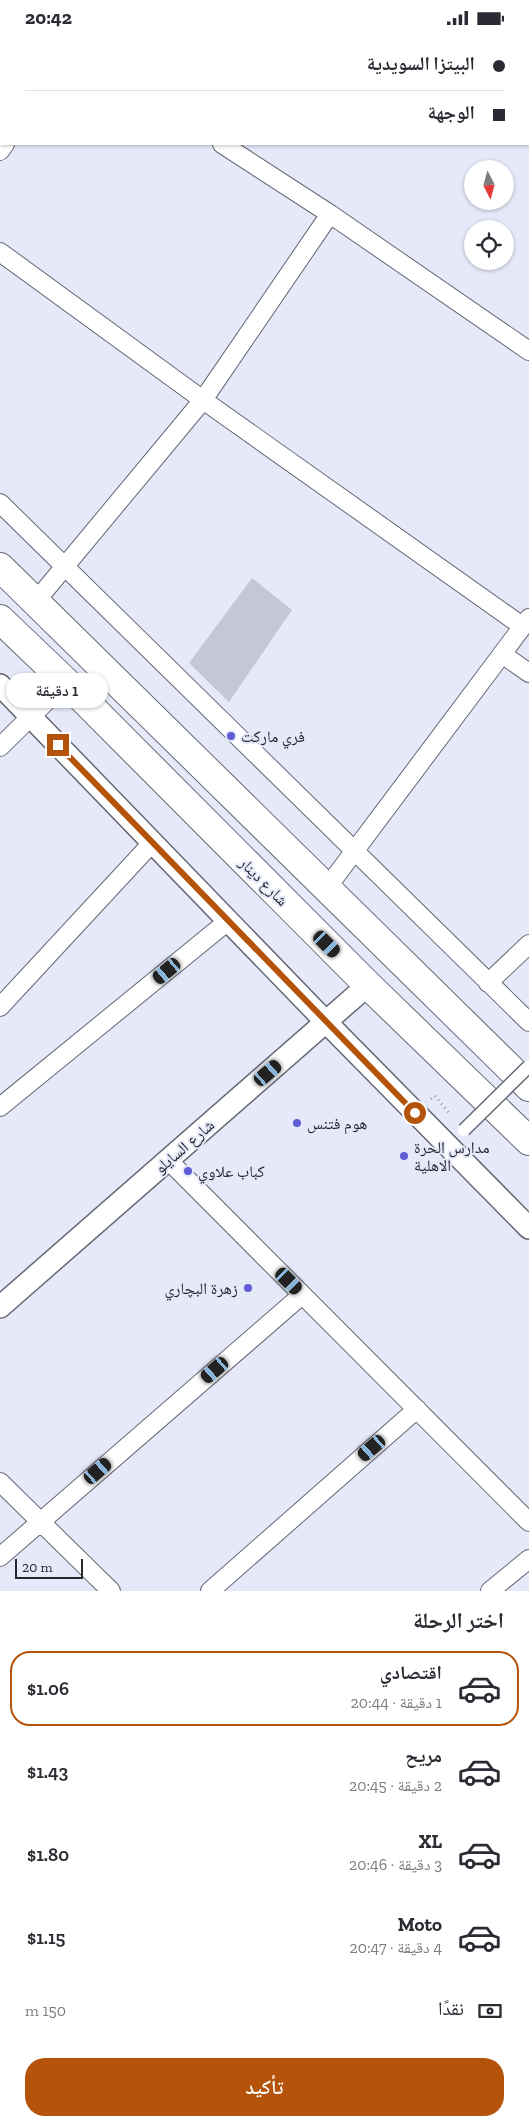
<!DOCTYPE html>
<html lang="ar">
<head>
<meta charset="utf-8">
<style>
	body { margin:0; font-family:"Zilla Slab","Noto Naskh Arabic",serif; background:#f7f7f7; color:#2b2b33; direction:rtl; height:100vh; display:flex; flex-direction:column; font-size:19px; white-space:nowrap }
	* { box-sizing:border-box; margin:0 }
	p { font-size:16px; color:#7c7c81 }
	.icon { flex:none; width:28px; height:28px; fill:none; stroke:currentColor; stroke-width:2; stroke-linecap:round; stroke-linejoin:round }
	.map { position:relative; height:1556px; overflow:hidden; direction:ltr }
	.sheet { display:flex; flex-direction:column; background:#fff; flex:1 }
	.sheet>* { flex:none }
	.banner { position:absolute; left:0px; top:0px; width:530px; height:110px; box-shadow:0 1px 4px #0004; direction:rtl; display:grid; align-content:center; height:110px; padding:0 25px; background:#fff }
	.needle { width:32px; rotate:174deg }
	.buttons { position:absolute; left:464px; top:125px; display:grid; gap:10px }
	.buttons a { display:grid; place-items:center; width:50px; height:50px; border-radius:50%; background:#fff; box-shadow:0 1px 4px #0004; font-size:25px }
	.scale { position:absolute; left:15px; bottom:12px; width:68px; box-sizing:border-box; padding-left:5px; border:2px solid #26262c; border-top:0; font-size:14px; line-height:18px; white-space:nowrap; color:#26262c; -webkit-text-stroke:4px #e6e9f9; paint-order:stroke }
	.end { position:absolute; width:22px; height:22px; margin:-11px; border:6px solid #b45309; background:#fff; box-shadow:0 0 0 2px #fff }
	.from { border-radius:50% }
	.bubble { position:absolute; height:35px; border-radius:18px; background:#fff; box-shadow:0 1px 4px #0004; font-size:16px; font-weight:600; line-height:35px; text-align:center; direction:rtl }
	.car { position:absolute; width:15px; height:30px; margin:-15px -8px; border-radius:6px; box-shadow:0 0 4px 1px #0007; background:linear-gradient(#222 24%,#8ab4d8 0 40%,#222 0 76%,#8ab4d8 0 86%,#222 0) }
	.banner b { display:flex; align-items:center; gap:18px; height:48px; font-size:19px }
	.banner b+b { border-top:1px solid #e1e1e2 }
	.banner i { width:12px; height:12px; background:#2b2b33 }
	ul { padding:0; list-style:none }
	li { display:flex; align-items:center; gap:15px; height:75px; margin:0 10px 8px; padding:0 15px; border:2px solid transparent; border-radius:20px }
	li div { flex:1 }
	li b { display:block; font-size:19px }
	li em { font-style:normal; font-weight:600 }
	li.current { border-color:#b45309 }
	li>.icon { width:45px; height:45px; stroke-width:1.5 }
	h2 { padding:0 25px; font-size:22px; line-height:60px }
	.pay { display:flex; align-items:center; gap:12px; height:55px; padding:0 25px; font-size:19px }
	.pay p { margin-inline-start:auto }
	.action { display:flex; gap:10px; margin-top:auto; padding:10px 25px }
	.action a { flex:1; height:58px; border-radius:20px; background:#b45309; color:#fff; font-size:20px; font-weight:600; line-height:58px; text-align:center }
	.status { display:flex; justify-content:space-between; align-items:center; height:35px; padding:0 25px; background:#fff; direction:ltr }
	.status svg { height:14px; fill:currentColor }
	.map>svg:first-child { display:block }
</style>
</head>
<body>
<div class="status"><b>20:42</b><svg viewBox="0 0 49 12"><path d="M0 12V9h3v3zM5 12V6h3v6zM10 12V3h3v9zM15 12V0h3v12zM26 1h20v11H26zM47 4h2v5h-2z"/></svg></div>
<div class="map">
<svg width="529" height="1556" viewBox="0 0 529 1556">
	<rect width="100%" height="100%" fill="#e6e9f9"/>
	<!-- building -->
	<path fill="#c5c7d7" d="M252,543l40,32 -63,92 -40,-39z"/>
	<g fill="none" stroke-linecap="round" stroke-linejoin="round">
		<defs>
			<path id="minor" d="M467,0l2,1
				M82,1l1,-1
				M0,17l1,1
				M222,109l108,70 199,137
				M0,116l5,-7
				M0,217l203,148 319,226
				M0,468l529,519
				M36,566l167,-201 127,-186
				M502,619l27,19
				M0,712l66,-65
				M326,854l203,-271
				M488,948l41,-39
				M0,972l152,-164
				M0,1072l228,-186
				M168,1125l361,362
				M0,1447l111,109
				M0,1522l302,-262
				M210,1556l207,-182
				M490,1556l39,-32"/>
			<path id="tertiary" d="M0,650l326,337 203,206
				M0,1272l368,-322"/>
			<path id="primary" d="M0,532l529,520
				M0,584l66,63 302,303 161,156"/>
		</defs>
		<!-- minor casing -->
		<use href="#minor" stroke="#656775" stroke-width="20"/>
		<!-- tertiary casing -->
		<use href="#tertiary" stroke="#656775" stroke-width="24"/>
		<!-- primary casing -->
		<use href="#primary" stroke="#656775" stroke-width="30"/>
		<!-- path -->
		<path stroke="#9698a4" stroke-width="3" stroke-dasharray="1 4" stroke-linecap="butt" d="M431,1064l4,-3 15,18"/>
		<!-- minor -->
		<use href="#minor" stroke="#fff" stroke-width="18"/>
		<!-- tertiary -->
		<use href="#tertiary" stroke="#fff" stroke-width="21"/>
		<!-- primary -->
		<use href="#primary" stroke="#fff" stroke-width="28"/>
		<defs>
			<path id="pedestrian-bridge" d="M464,1095l65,-64"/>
		</defs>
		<!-- pedestrian-bridge casing -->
		<use href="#pedestrian-bridge" stroke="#656775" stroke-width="15" stroke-linecap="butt"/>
		<!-- pedestrian-bridge -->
		<use href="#pedestrian-bridge" stroke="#fff" stroke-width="12"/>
	</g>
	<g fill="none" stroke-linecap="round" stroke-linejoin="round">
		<!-- route -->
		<path stroke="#b45309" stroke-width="6" d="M58,710l357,368"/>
	</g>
	<!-- markers -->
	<g fill="#5f5cd4" stroke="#e6e9f9" stroke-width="2">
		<circle cx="231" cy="701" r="5"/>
		<circle cx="297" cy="1088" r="5"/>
		<circle cx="404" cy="1121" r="5"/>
		<circle cx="188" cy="1136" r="5"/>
		<circle cx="248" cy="1253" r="5"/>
	</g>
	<g text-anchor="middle" stroke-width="4" stroke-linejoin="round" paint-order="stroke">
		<!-- poi labels -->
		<g font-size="16" fill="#26262c" stroke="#e6e9f9" text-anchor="start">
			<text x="241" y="707">فري ماركت</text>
			<text x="307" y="1094">هوم فتنس</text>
			<text x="414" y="1118">مدارس الحرة<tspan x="414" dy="18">الاهلية</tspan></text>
			<text x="198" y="1142">كباب علاوي</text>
			<text x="238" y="1259" text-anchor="end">زهرة البچاري</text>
		</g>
		<!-- street labels -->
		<g font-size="16" fill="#26262c" stroke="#e6e9f9">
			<text transform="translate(264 846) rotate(45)" y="6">شارع دينار</text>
			<text transform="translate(184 1111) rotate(-41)" y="6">شارع السايلو</text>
		</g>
	</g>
</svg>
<div class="buttons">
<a><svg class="needle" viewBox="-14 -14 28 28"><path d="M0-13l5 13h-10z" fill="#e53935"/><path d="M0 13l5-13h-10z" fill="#7c7c81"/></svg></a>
<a><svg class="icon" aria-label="locate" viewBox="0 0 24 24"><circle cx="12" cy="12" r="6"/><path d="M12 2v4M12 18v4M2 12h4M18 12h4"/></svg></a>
</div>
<div class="scale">20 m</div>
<i class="end from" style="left:415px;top:1078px"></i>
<i class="end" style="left:58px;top:710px"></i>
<div class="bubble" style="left:6px;top:638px;width:102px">1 دقيقة</div>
<i class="car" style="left:327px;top:909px;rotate:135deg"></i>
<i class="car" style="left:167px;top:936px;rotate:230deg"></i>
<i class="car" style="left:268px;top:1038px;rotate:49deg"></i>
<i class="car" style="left:289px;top:1246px;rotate:135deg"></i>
<i class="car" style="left:215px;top:1335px;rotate:229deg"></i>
<i class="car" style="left:372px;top:1413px;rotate:229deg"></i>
<i class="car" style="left:98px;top:1436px;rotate:49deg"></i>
<div class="banner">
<b><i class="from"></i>البيتزا السويدية</b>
<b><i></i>الوجهة</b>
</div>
</div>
<section class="sheet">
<h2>اختر الرحلة</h2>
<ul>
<li class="current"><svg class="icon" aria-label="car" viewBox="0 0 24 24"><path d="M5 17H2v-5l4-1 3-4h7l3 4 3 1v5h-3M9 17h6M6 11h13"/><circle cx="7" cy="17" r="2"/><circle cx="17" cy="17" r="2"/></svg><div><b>اقتصادي</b><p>1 دقيقة · 20:44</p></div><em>$1.06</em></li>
<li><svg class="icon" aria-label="car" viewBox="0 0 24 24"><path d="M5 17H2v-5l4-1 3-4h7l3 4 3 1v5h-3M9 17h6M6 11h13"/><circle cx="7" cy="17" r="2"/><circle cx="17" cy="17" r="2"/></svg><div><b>مريح</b><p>2 دقيقة · 20:45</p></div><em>$1.43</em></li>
<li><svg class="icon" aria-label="car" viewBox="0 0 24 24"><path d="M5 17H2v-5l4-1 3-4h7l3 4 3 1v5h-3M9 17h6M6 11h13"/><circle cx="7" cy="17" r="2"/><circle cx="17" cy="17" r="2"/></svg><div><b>XL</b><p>3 دقيقة · 20:46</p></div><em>$1.80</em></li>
<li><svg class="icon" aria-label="car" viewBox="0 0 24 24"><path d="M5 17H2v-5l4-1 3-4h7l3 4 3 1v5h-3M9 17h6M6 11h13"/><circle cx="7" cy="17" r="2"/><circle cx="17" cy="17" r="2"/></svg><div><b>Moto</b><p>4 دقيقة · 20:47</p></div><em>$1.15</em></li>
</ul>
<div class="pay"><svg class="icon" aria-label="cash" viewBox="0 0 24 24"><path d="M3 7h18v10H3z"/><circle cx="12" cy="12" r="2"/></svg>نقدًا<p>150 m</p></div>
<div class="action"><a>تأكيد</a></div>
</section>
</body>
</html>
